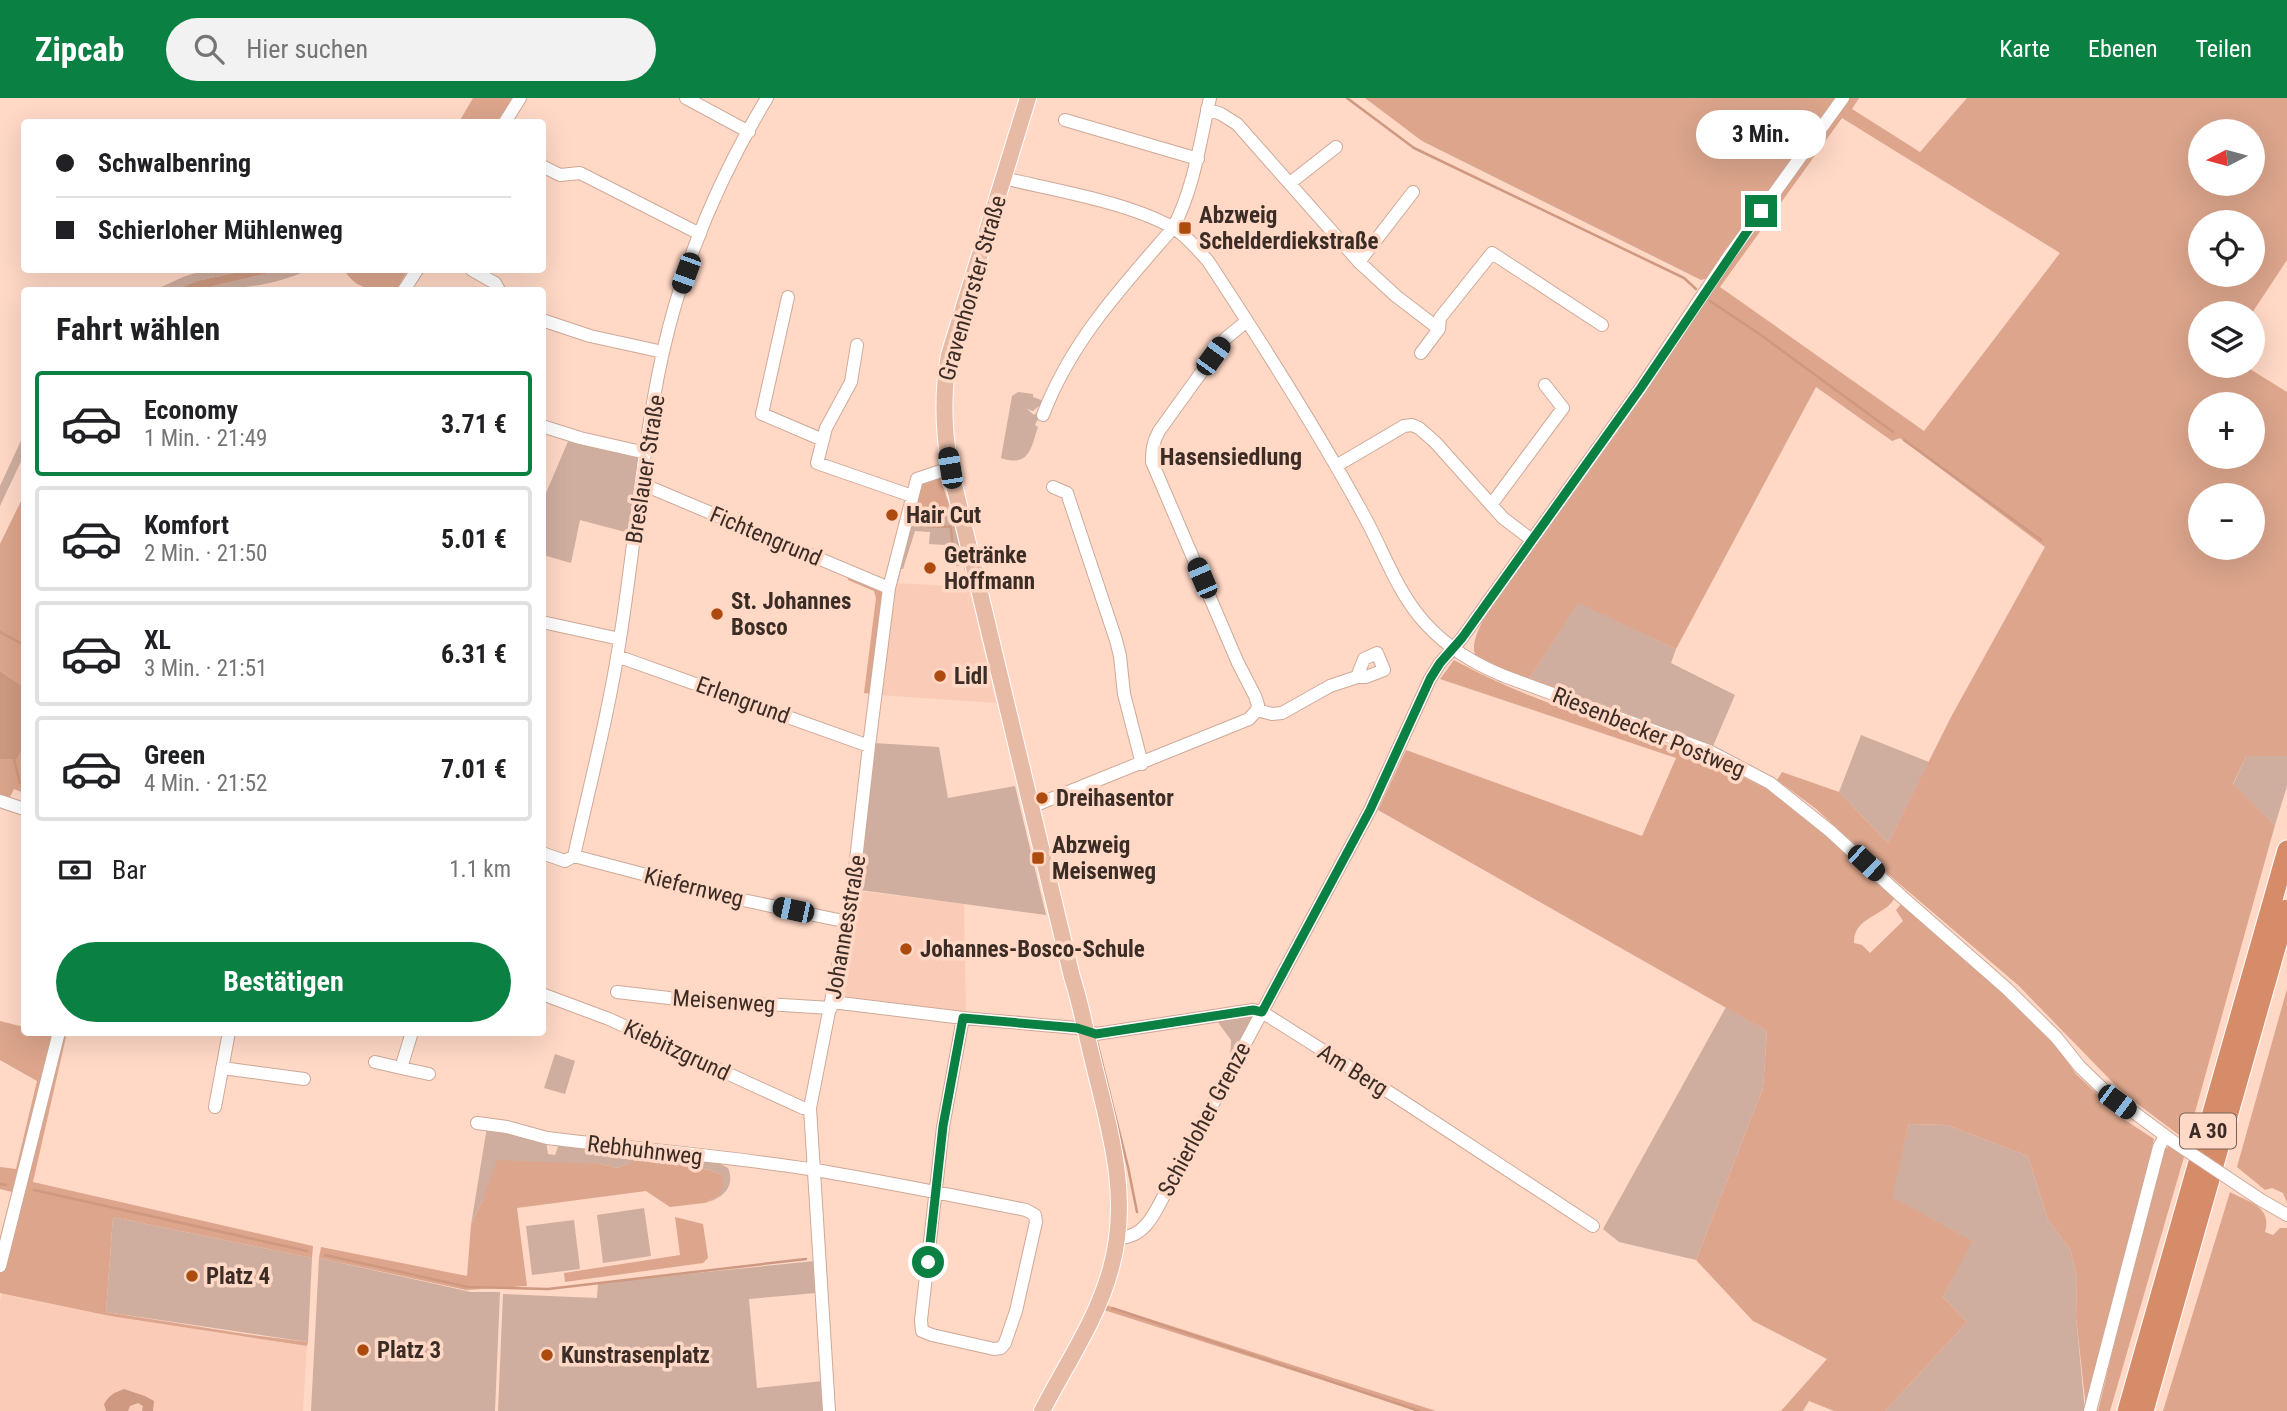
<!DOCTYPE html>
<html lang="de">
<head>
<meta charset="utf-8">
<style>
	body { margin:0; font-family:"Roboto Condensed",sans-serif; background:#f2f2f2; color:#202124; height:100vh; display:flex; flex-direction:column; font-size:26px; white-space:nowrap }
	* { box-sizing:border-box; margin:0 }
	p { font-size:23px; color:#757577 }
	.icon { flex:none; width:38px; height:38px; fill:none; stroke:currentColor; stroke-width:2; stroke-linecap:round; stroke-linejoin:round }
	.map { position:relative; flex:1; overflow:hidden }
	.drawer { position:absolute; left:21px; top:189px; width:525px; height:749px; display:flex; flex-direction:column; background:#fff; border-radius:7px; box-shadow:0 7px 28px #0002 }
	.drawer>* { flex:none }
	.banner { position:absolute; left:21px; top:21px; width:525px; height:154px; border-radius:7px; box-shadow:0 7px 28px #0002; display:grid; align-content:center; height:154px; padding:0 35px; background:#fff }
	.needle { width:46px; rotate:264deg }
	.tools { position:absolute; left:2188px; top:21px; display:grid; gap:14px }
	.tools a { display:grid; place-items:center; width:77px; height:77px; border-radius:50%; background:#fff; box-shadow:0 7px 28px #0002; font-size:35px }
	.end { position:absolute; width:32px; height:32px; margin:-16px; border:9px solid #0b8043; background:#fff; box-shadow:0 0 0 4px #fff }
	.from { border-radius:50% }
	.bubble { position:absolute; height:49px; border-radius:24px; background:#fff; box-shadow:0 7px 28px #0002; font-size:23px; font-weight:700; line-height:49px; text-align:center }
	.car { position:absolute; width:21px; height:42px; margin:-21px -10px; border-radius:9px; box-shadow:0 0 5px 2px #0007; background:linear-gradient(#222 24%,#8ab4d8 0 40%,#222 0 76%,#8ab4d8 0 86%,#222 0) }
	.banner b { display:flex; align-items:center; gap:24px; height:66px; font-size:26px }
	.banner b+b { border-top:2px solid #e0e0e0 }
	.banner i { width:18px; height:18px; background:#202124 }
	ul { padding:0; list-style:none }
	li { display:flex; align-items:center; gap:21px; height:105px; margin:0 14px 10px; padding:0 21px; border:4px solid #e0e0e0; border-radius:7px }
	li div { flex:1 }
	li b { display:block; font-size:26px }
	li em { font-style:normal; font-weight:700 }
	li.current { border-color:#0b8043 }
	li>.icon { width:63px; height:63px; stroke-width:1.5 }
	h2 { padding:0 35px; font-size:32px; line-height:84px }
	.pay { display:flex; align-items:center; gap:18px; height:77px; padding:0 35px; font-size:26px }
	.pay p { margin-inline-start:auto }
	.primary-button { display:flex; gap:14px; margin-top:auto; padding:14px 35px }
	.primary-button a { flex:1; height:80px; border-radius:42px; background:#0b8043; color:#fff; font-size:28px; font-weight:700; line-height:80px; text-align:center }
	header { display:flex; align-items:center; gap:42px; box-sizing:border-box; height:98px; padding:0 35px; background:#0b8043; color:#fff }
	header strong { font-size:33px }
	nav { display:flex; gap:38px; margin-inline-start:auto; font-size:24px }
	.search { width:490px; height:63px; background:#f2f2f2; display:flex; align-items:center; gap:18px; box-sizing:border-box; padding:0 24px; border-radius:38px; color:#757577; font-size:26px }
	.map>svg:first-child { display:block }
</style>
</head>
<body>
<header>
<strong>Zipcab</strong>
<div class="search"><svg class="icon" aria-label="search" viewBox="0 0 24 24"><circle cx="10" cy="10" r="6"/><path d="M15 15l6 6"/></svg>Hier suchen</div>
<nav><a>Karte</a><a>Ebenen</a><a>Teilen</a></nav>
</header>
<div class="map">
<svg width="2287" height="1313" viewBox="0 0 2287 1313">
	<rect width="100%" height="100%" fill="#ffd8c6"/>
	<!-- built -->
	<path fill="#faccb7" d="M894,485l75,4 27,116 -117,-8z
		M860,793l104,13 2,110 -121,-14 -5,-7z
		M2,1195l108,23 197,30 -4,65h-303v-111z"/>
	<!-- green -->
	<path fill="#cfae9f" d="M205,172h43l-51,11 -22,9h-20l28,-13z
		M282,172h26c-34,16 -74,20 -111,20z
		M1018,294l15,2v3l11,4 -2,6 -3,-1 -6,5 -6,-2 7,6 6,-5 2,1 -7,14 3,2c-7,20 -8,41 -37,31l11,-62z
		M24,336v21l-24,51v-20z
		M569,341l70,19 -10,75 -49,-13 -9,43 -28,-8v-55z
		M950,409l18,74 -5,-16 -7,1v-7l-10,-1v-13l-17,-1 1,-12 -15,-1 -12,38h-2l-3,13h-2l17,-68z
		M1578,504l98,47 -5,14 64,32 -22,51 -183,-69z
		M1861,637l68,27 -41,81 -49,-51z
		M874,645l65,4 9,51 67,-12 31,129 -186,-25z
		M2246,658h41v30l-12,39 -42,-40z
		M1726,909l41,24 -4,57 -67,172 -77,-18 -16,-13z
		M1250,918l2,2 -22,44 1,-22 -14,-19z
		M555,956l20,7 -10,33 -21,-6z
		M1909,1026l38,1 81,31 20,64 22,29 7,28 -1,40 9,94h-200l82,-89 -24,-25 28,-56 -80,-44z
		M487,1029l59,15 2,12 7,1 4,-11 154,16 15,8c8,19 -6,31 -24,35l15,-7 3,-21 -13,-5 -68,-11 -23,9 -18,-4 -117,35 -12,26z
		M644,1110l7,48 -48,7 -6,-48z
		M113,1119l199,41 -4,84 -202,-30z
		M574,1122l6,49 -48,6 -6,-49z
		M319,1160l152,34h29l-5,119h-184z
		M815,1163l1,32 -67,6 8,89 66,-7 2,30h-327l5,-117 94,4 1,-15z"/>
	<!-- forest -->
	<path fill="#dca58c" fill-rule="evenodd" d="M473,0h41l-17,24h-38z
		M1365,0h472l-129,180 -7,2 -279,-139z
		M1846,0h13l-7,11 68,43 47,-54h320v162l-35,53h-52v53h45l42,26v364h-41l-13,28 42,41 -88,316 -64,-48 -105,-108 -143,-122 -60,-55 -38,-28 5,-8 57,20 49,51 63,-126 94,-170 -145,-109 -8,3 -76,-54 -140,262 -98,-46 -48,74 70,26 -1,3 -71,-26 -52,-23c-6,-13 3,-27 8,-40l229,-332zM1842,20l218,135 -136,178 -204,-144zM2200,33h52v53h-52zM2200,124h52v53h-52zM2200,306h52v53h-52zM2200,397h52v53h-52z
		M344,172h64l-12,20c-24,0 -38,1 -52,-20z
		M938,379l2,1 10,29 -37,7 4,-24 7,-9z
		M24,397v192l-24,-16v-127z
		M848,479l31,12 6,5 -14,100 -7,-1 12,-95 -2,-7 -26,-11z
		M1454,562c99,55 214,76 315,130 12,6 23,17 34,26 32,25 62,53 92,81 -8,19 -42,19 -41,46l8,2 8,8 33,-32 -7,-11 6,-7 122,108 24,24 28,39 49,46 29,19 -41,177 -27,92 -10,-91 1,-40 -7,-28 -22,-29 -20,-64 -81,-31 -38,-1 -17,73 80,44 -29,56 24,25 -82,89h-51l-25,-10 -6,10h-22l46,-52 -74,-38 -57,-61 67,-172 4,-57 -389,-221 28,-60 236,86 34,-78 -236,-79z
		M24,649v46l-10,-4 -4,8 -10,-3v-35h17z
		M2287,891v214l-4,-10 -11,-5 -7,2 -28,-23z
		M0,923l24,6v5l25,1 17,4 -33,145 280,64 -1,12 -199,-41 -7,95 139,22 63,8 -1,4 -197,-30 -110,-23v-55l12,-46 -12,-3v-22l16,2 21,-88 -37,-21z
		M2169,1048l15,11 -74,254h-12l63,-258z
		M640,1061l69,11 13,5 1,10 -4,11 -15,7 -34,4 -24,-16 -129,17 10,78 -61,4 -147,-32 2,-11 146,29 4,-51 12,-26 14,-39 103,4 18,4z
		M2230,1094c20,11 42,14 35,40l8,3 7,-7h7v183h-124z
		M675,1119l28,7 5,34 -5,5 -138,19 -1,-9 116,-18z
		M1106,1207l330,106h-17l-315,-101z"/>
	<!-- water -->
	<path fill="#ce9980" d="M248,172h34l-85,20h-22l22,-9z
		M0,573l24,16v60l-7,12h-17z
		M124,1291l21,7 9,5 -1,10h-11l1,-5 -5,-3 -8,3 -2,5h-22l-2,-7c6,-10 10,-11 20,-15z"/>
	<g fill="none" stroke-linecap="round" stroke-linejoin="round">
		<!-- stream -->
		<path stroke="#ce9980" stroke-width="2.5" d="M1347,0l67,50 270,130 12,11
			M1710,203l48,32 135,99
			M1904,342l137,100
			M926,428l25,1 2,26
			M0,534l24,13
			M14,661l6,24
			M22,694l2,4
			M1097,944l31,125 9,45
			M0,1086l6,1
			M34,1092l273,61
			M325,1157l143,32 80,2 258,-30
			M1112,1210l307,103"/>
		<defs>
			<path id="minor" d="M686,0l63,34
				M1207,11l14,5 16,10 122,138 37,34 43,33 -18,24
				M1065,22l133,39
				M505,24l15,-24
				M542,68l18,9 20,-2 120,61
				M1003,80c51,12 124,24 169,49 14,8 25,22 36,34 54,82 107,165 154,251 21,37 34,79 63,111 23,25 48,40 79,53l205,75 61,32 60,48 71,65 105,92 50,49 24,30 24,23 67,50
				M1290,85l46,-36
				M1359,164l54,-70
				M472,172l23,13 4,7
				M404,192l13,-20
				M788,199l-26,117 61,26
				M542,222l48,16 73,16
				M1439,231l1,-11 52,-65 110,72
				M857,247l-6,37 -25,46 -9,35 95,33
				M1043,317c28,-74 79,-128 130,-187 21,-40 27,-86 37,-130
				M542,328l38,12 66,15
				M1336,368l68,-40 8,-1 7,3 16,14 68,76 29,22
				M642,386l247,104
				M1053,389l14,6 49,147 4,16 4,38 18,70
				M1491,407l72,-97 -18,-23
				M542,524l78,17
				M617,558l252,90
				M1257,612l15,4 10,-1 48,-27 27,-9h9l18,-7 -7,-17 -13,6 -7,18
				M0,703l24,8
				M1031,709l218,-88 8,-9 1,-5 -3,-9 -17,-33 -86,-201c0,-13 1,-20 7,-31l67,-93 21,-17
				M542,755l23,8 9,-5 164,43 110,23
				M574,758c16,-72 35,-144 46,-217 15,-95 22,-193 43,-287 20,-89 57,-176 104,-254
				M617,894l52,6 162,10
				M542,896l67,25 194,89h7
				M832,904l131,16 114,10 19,6 157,-24 9,2 133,84 198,130
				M375,964l26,6 11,-36
				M222,970l82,11
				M401,970l28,6
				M215,1009l14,-75
				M477,1025l30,4 40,11c89,11 180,18 269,32 70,12 140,26 210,40l9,5 1,7 -20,89 -11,32 -4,5 -7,1 -62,-14 -10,-4 -1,-11 22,-193 20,-109
				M2261,1102l26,15
				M1118,1140c30,0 39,-31 52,-54l200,-374 60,-131 10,-16 22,-25 178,-249 89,-133 114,-158
				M0,1168l59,-234
				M829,1313l-19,-303 42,-213 17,-149 20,-158 28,-109 33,-11
				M2090,1313l69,-264 6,-11"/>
			<path id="major" d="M1028,0l-79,257c-7,39 -6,74 1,113l122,509c8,24 12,47 18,72 17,73 42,143 21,219 -14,52 -45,96 -69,143"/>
			<path id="highway" d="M2127,1313l160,-561
				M2144,1313l143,-502"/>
		</defs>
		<!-- minor casing -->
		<use href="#minor" stroke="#cea998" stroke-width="14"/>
		<!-- major casing -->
		<use href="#major" stroke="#fff" stroke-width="18"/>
		<!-- highway casing -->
		<use href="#highway" stroke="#fff" stroke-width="21"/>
		<!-- minor -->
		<use href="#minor" stroke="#fff" stroke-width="12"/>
		<!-- major -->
		<use href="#major" stroke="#e7baa5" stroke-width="16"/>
		<!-- highway -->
		<use href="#highway" stroke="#d78c69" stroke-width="19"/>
		<defs>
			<path id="minor-bridge" d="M2171,1042l90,60"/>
		</defs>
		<!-- minor-bridge casing -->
		<use href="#minor-bridge" stroke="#cea998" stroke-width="14" stroke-linecap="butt"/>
		<!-- minor-bridge -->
		<use href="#minor-bridge" stroke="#fff" stroke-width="12"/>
	</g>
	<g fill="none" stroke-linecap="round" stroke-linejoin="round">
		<!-- route -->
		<path stroke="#0b8043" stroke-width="9" d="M928,1164l15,-136 20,-108 114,10 19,6 157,-24 9,2 108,-202 60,-131 10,-16 22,-25 178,-249 121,-178"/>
	</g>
	<!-- markers -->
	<g fill="#ad4b0e" stroke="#ffd8c6" stroke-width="2.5">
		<rect x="1178" y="123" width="14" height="14" rx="3.5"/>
		<circle cx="892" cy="417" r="7"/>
		<circle cx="930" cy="470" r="7"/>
		<circle cx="717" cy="516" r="7"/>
		<circle cx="940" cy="578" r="7"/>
		<circle cx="1042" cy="700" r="7"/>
		<rect x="1031" y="753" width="14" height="14" rx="3.5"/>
		<circle cx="906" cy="851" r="7"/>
		<circle cx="192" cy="1178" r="7"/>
		<circle cx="363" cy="1252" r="7"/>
		<circle cx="547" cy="1257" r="7"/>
	</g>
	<g text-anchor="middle" stroke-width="7" stroke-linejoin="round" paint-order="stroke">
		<!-- shield labels -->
		<rect fill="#ffd8c6" stroke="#766055" stroke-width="2" x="2180" y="1015.5" width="56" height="35" rx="5"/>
		<g font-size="21" font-weight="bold" fill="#3b2c25">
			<text x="2208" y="1040">A 30</text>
		</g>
		<!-- poi labels -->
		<g font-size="23" font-weight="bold" fill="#3b2c25" stroke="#ffd8c6" text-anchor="start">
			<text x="1199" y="125">Abzweig<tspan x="1199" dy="26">Schelderdiekstraße</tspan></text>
			<text x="906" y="425">Hair Cut</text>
			<text x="944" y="465">Getränke<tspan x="944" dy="26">Hoffmann</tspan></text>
			<text x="731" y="511">St. Johannes<tspan x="731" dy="26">Bosco</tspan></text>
			<text x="954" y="586">Lidl</text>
			<text x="1056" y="708">Dreihasentor</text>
			<text x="1052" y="755">Abzweig<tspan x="1052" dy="26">Meisenweg</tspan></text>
			<text x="920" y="859">Johannes-Bosco-Schule</text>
			<text x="206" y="1186">Platz 4</text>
			<text x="377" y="1260">Platz 3</text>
			<text x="561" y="1265">Kunstrasenplatz</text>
		</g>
		<!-- street labels -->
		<g font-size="23" fill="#3b2c25" stroke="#ffd8c6">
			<text transform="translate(972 190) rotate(-74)" y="8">Gravenhorster Straße</text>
			<text transform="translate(645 371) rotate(-81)" y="8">Breslauer Straße</text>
			<text transform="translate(766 438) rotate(23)" y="8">Fichtengrund</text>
			<text transform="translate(743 602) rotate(20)" y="8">Erlengrund</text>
			<text transform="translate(1649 634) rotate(22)" y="8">Riesenbecker Postweg</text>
			<text transform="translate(694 789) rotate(14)" y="8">Kiefernweg</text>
			<text transform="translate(845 829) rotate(-80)" y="8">Johannesstraße</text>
			<text transform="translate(724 903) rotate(4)" y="8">Meisenweg</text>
			<text transform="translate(677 952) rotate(25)" y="8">Kiebitzgrund</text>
			<text transform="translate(1353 972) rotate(32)" y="8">Am Berg</text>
			<text transform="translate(1204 1021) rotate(-62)" y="8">Schierloher Grenze</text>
			<text transform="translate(645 1052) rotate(7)" y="8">Rebhuhnweg</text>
		</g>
		<!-- neighbourhood labels -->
		<g font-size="24" font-weight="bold" fill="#3b2c25" stroke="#ffd8c6">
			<text x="1231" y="367">Hasensiedlung</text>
		</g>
	</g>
</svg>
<div class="tools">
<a><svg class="needle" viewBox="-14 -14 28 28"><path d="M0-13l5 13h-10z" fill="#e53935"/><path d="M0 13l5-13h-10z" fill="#757577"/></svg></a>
<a><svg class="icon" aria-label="locate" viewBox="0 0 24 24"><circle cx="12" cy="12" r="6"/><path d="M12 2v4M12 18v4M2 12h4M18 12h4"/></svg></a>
<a><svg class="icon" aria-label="layers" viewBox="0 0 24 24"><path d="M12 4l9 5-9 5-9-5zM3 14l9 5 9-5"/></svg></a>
<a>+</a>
<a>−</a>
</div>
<i class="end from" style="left:928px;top:1164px"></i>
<i class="end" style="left:1761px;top:113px"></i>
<div class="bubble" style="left:1696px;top:12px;width:130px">3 Min.</div>
<i class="car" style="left:686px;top:175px;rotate:200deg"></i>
<i class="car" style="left:1213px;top:258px;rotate:36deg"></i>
<i class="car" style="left:950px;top:370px;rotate:351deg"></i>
<i class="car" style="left:1202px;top:480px;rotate:337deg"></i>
<i class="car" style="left:1866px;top:765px;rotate:133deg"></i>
<i class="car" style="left:793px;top:812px;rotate:282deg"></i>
<i class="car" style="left:2117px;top:1004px;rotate:127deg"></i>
<div class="banner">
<b><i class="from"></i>Schwalbenring</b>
<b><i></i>Schierloher Mühlenweg</b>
</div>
<section class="drawer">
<h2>Fahrt wählen</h2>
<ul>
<li class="current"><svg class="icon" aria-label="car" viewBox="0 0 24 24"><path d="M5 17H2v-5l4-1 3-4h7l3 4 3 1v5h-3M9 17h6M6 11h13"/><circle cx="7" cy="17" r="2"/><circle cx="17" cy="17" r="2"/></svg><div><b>Economy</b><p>1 Min. · 21:49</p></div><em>3.71 €</em></li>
<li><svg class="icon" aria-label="car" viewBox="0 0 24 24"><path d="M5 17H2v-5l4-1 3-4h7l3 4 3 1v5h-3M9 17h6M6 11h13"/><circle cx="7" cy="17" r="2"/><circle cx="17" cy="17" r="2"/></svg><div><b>Komfort</b><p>2 Min. · 21:50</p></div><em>5.01 €</em></li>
<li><svg class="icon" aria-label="car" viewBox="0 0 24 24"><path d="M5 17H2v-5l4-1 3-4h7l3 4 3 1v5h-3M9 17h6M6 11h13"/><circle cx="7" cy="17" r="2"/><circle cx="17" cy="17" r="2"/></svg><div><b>XL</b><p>3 Min. · 21:51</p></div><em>6.31 €</em></li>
<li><svg class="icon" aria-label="car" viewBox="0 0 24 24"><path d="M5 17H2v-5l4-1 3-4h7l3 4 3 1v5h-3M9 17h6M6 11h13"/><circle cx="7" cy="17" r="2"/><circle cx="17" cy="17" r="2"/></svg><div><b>Green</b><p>4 Min. · 21:52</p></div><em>7.01 €</em></li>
</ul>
<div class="pay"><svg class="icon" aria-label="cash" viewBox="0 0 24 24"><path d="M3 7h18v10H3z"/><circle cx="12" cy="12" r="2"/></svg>Bar<p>1.1 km</p></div>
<div class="primary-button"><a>Bestätigen</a></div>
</section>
</div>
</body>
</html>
